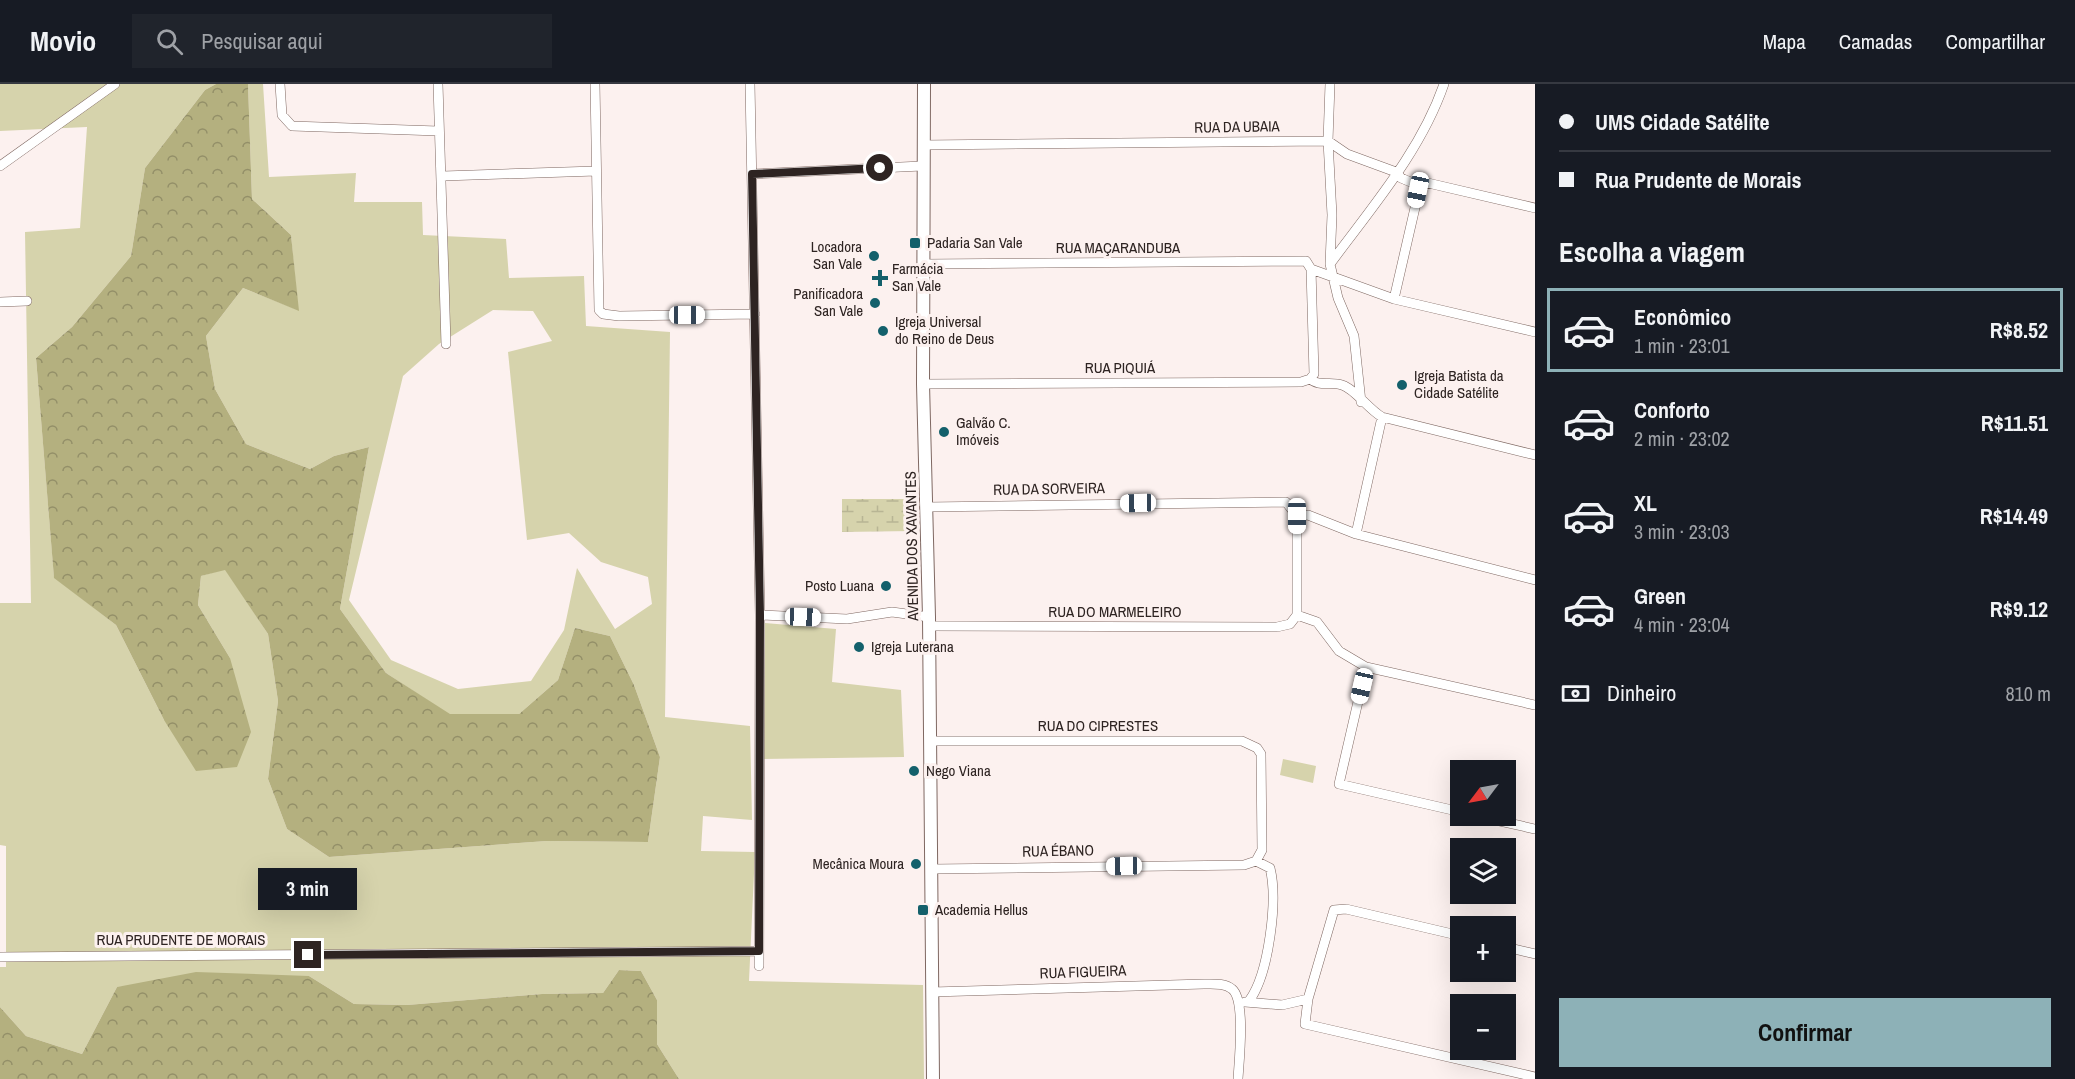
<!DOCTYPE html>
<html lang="pt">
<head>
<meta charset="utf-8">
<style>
	body { margin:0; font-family:"Archivo Narrow",sans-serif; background:#20242c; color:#f1f3f6; height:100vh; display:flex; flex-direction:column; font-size:22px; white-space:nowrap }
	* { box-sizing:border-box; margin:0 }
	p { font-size:20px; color:#9ea1a6 }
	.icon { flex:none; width:33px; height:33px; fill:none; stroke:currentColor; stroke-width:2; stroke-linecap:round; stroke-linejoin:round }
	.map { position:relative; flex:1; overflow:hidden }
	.drawer { display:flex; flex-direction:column; background:#171b24; width:540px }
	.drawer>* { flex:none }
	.top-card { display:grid; align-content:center; height:132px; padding:0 24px; background:#171b24 }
	.needle { width:39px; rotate:238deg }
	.controls { position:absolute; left:1450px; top:676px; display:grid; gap:12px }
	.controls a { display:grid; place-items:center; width:66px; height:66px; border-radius:0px; background:#171b24; box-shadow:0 6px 24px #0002; font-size:30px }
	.end { position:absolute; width:27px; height:27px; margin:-14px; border:8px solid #2e2422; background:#fff; box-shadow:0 0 0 3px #fff }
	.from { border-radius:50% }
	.bubble { position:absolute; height:42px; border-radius:0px; background:#171b24; box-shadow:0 6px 24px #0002; font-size:20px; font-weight:700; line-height:42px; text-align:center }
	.car { position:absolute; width:18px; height:36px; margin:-18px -9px; border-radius:8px; box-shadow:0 0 4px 2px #0007; background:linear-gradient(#fff 24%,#345 0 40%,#fff 0 76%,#345 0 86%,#fff 0) }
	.top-card b { display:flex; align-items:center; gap:21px; height:57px; font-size:22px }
	.top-card b+b { border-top:2px solid #363941 }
	.top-card i { width:15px; height:15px; background:#f1f3f6 }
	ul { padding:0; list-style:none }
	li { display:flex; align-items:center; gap:18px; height:84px; margin:0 12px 9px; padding:0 12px; border:3px solid transparent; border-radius:0px }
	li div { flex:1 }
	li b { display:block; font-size:22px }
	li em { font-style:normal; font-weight:700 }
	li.current { border-color:#8db1b7 }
	li>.icon { width:54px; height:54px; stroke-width:1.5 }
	h2 { padding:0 24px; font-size:27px; line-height:72px }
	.pay { display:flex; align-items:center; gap:15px; height:66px; padding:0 24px; font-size:22px }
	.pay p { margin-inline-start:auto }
	.cta { display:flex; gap:12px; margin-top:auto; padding:12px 24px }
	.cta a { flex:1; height:69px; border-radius:0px; background:#8db1b7; color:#111; font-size:24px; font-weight:700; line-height:69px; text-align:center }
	header { display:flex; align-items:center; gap:36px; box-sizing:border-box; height:84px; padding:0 30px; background:#171b24; border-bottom:2px solid #363941 }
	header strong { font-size:28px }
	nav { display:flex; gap:33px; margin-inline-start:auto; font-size:21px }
	.search { width:420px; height:54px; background:#20242c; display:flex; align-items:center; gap:15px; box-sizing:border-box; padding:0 21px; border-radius:0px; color:#9ea1a6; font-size:22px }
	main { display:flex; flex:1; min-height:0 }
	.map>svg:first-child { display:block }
</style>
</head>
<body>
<header>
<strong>Movio</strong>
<div class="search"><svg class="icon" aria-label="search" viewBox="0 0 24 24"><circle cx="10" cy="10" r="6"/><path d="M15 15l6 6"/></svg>Pesquisar aqui</div>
<nav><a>Mapa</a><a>Camadas</a><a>Compartilhar</a></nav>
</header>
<main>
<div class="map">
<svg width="1535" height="995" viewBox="0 0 1535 995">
	<defs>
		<pattern id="forest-crowns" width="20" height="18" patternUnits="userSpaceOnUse" patternTransform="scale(1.5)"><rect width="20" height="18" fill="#b4b07f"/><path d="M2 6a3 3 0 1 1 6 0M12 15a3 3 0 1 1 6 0" fill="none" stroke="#938f68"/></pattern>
		<pattern id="wetland-marsh" width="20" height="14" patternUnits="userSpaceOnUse" patternTransform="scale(1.5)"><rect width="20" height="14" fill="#d6d3ac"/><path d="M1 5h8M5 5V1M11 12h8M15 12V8" fill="none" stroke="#b8b594"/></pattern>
	</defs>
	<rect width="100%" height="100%" fill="#fcf1ef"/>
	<!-- green -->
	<path fill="#d6d3ac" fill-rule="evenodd" d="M0,0h216l-11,6 -60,78 -14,88 -59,71 -36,31 18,219 62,48 48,95 66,-62 -32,-53 3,-29 24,-7 43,65 10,67 -10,78 19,50 42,28 218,-16 101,1 12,-85 -26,-72 -24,-49 -35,-8 -17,52 -39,34 -69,1 -64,-42 -46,-64 29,-162 -35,9 -24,13 -64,-25 -31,-55 -9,-53 37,-48 55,22 -7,-75 -39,-36 -4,-115h15l6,93 87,-4 -2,29h68l1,33 83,4 3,39 75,-2 2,50 84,6 -5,385 85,9 2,94 -49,-4 -2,35 54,1 -6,129 174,4 1,94h-245l-22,-35v-44l-16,-29 -22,-1 -16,23 -61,1 -135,11 -53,-1 -45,-28 -192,11 -35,67 -56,-18 -26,-29v-40h6v-121l-6,-1v-242h31l-6,-371 55,-4 7,-101 -87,4zM493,226l40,1 19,30 -44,11 19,188 42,-7 32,29 47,15 4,27 -37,25 -38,-61 -13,62 -33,51 -73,8 -67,-29 -42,-60 54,-224 36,-32z
		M765,539l71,6 -4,53 69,8 3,67 -142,2z
		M1283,675l33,7 -3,17 -33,-8z"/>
	<!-- forest -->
	<path fill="url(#forest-crowns)" d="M216,0h32l4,115 39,36 8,76 -56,-23 -37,48 9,53 31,55 64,25 24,-13 35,-9 -29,162 46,64 64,41h69l39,-34 17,-52 35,8 24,49 26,72 -12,85 -101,-1 -218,16 -42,-28 -19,-50 10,-78 -10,-67 -43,-64 -24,6 -3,29 32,53 21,74 -14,35 -41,4 -32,-51 -48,-95 -62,-47 -18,-220 36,-31 59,-71 14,-88 60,-78z
		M619,886l22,1 16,29v44l22,35h-679v-72l26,29 56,18 35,-67 79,-15 113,4 45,28 53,1 135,-11 61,-1z"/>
	<!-- wetland -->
	<path fill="url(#wetland-marsh)" d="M842,415h70l1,32 -71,1z"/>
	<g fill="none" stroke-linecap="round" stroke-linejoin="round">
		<defs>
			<path id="minor" d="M280,0l2,31 10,11 146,5
				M438,0l8,260
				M595,0l4,226 4,4 16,2 136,-2
				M750,0l10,531 -1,351
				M1330,0l-2,57 4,74 -2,49 8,34 16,38 7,66
				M923,61l405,-4 19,13 49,18 5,6 19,8 8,-3 107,25
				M0,82l115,-82
				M752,90l170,-8
				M443,92l153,-5
				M1330,180c42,-57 91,-113 114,-180
				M1311,185l83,30 141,33
				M1394,215l26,-113
				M0,218l27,-1
				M1310,295c9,8 21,2 32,6 13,4 26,24 40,32l153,38
				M923,300l378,-2 9,-3 4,-5 -3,-105 -5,-8 -382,3
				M927,423l359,-5 11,14v99
				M1297,432l11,-1 48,19 179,46
				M1356,450l26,-117
				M760,531l87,4 45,-7 37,5
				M1297,531l20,7 22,29 27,16 169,38
				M929,542l348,1 13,-3 7,-9
				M1366,583l-27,117 122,28
				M930,657h312l15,7 4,6 1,96 -6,11 -12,4 -312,4
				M1477,732l58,13
				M1461,852l-115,-27 -12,1 -26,89 -3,25 230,53
				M1506,863l29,7
				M0,873l759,-6
				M932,908l272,-8c10,0 21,-1 28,5 14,11 7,72 6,90
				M1249,917c20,-27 29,-101 21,-133l-14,-7
				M1245,918l37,3 26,-6"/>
			<path id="secondary" d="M924,0l-1,300 6,233 4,462"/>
		</defs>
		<!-- minor casing -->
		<use href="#minor" stroke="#7f6862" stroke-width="10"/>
		<!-- secondary casing -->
		<use href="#secondary" stroke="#7f6862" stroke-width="14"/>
		<!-- minor -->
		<use href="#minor" stroke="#fff" stroke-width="9"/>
		<!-- secondary -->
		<use href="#secondary" stroke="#fff" stroke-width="12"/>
	</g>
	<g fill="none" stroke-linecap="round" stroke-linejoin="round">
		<!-- route -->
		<path stroke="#2e2422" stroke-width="8" d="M308,871l451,-4 1,-336 -8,-441 128,-6"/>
	</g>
	<!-- markers -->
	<g fill="#13606b" stroke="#fcf1ef" stroke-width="2">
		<rect x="909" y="153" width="12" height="12" rx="3"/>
		<circle cx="874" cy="172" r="6"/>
		<path d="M877 185h6v6h6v6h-6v6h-6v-6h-6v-6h6z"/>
		<circle cx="875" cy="219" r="6"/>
		<circle cx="883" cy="247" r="6"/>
		<circle cx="1402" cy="301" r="6"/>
		<circle cx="944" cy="348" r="6"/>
		<circle cx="886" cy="502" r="6"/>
		<circle cx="859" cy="563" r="6"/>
		<circle cx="914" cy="687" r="6"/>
		<circle cx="916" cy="780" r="6"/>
		<rect x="917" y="820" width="12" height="12" rx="3"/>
	</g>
	<g text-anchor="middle" stroke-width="6" stroke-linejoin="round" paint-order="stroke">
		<!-- street labels -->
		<g font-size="15" fill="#2e2422" stroke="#fcf1ef">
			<text transform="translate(1237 43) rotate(-1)" y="5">RUA DA UBAIA</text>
			<text x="1118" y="169">RUA MAÇARANDUBA</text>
			<text x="1120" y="289">RUA PIQUIÁ</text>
			<text transform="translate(1049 405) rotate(-1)" y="5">RUA DA SORVEIRA</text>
			<text transform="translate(912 462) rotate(-91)" y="5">AVENIDA DOS XAVANTES</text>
			<text x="1115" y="533">RUA DO MARMELEIRO</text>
			<text x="1098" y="647">RUA DO CIPRESTES</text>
			<text transform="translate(1058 767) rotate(-1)" y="5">RUA ÉBANO</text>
			<text x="181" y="861">RUA PRUDENTE DE MORAIS</text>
			<text transform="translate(1083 888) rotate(-2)" y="5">RUA FIGUEIRA</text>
		</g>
		<!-- poi labels -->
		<g font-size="15" fill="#2e2422" stroke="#fcf1ef" text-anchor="start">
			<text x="927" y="164">Padaria San Vale</text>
			<text x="862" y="168" text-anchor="end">Locadora<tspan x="862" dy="17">San Vale</tspan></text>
			<text x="892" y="190">Farmácia<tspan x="892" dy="17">San Vale</tspan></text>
			<text x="863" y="215" text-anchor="end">Panificadora<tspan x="863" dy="17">San Vale</tspan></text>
			<text x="895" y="243">Igreja Universal<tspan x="895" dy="17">do Reino de Deus</tspan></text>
			<text x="1414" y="297">Igreja Batista da<tspan x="1414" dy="17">Cidade Satélite</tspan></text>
			<text x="956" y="344">Galvão C.<tspan x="956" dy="17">Imóveis</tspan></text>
			<text x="874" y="507" text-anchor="end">Posto Luana</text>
			<text x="871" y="568">Igreja Luterana</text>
			<text x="926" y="692">Nego Viana</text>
			<text x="904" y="785" text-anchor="end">Mecânica Moura</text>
			<text x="935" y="831">Academia Hellus</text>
		</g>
	</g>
</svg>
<div class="controls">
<a><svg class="needle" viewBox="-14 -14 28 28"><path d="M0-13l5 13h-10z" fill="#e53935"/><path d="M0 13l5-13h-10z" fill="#9ea1a6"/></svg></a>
<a><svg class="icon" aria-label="layers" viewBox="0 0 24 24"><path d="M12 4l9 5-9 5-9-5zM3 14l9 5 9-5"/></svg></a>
<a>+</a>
<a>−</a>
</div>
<i class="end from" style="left:880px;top:84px"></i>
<i class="end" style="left:308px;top:871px"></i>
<div class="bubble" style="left:258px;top:784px;width:99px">3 min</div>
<i class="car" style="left:1418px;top:106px;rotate:192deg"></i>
<i class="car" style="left:687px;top:231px;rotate:90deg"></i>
<i class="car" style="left:1138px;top:419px;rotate:269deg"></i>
<i class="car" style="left:1297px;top:432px;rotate:180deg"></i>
<i class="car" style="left:803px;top:533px;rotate:92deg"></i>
<i class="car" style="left:1362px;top:602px;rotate:193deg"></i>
<i class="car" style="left:1124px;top:782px;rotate:269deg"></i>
</div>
<section class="drawer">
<div class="top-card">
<b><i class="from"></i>UMS Cidade Satélite</b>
<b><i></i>Rua Prudente de Morais</b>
</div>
<h2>Escolha a viagem</h2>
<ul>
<li class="current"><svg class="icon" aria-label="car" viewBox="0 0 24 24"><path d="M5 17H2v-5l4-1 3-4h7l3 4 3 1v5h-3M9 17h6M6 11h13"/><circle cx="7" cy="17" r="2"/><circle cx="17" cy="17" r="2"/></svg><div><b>Econômico</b><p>1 min · 23:01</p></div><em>R$8.52</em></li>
<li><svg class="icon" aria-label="car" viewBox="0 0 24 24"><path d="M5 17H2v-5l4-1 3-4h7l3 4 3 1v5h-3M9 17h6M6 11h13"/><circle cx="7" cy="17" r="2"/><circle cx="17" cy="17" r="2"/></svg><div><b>Conforto</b><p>2 min · 23:02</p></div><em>R$11.51</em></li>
<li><svg class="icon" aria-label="car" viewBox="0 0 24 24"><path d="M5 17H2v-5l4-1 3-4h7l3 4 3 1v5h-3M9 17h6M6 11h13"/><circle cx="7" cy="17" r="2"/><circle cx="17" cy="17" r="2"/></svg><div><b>XL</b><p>3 min · 23:03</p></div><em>R$14.49</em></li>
<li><svg class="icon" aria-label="car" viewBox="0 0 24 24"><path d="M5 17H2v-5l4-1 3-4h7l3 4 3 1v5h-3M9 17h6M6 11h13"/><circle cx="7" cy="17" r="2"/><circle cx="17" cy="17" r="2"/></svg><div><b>Green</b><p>4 min · 23:04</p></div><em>R$9.12</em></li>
</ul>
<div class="pay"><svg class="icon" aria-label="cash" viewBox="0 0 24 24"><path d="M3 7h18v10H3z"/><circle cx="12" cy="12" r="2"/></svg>Dinheiro<p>810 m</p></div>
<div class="cta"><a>Confirmar</a></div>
</section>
</main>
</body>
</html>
